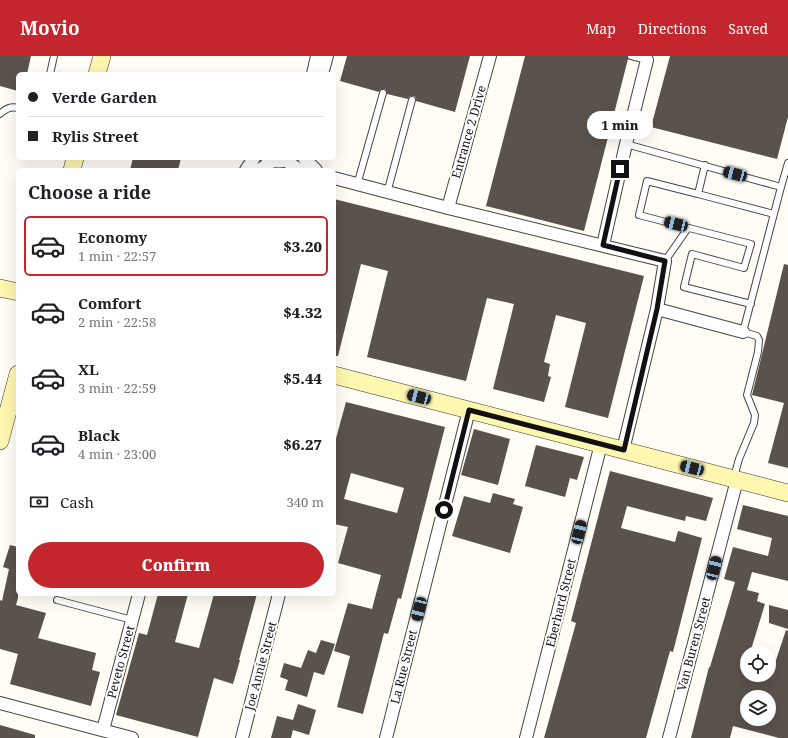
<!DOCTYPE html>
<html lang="en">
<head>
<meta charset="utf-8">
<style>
	body { margin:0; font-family:"Noto Serif",serif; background:#f6f6f6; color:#202124; height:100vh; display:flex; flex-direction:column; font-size:15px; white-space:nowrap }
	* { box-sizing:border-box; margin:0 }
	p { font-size:13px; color:#757577 }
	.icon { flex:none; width:22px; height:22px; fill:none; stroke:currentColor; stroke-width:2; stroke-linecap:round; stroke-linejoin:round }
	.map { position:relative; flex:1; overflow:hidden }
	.drawer { position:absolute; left:16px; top:112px; width:320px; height:428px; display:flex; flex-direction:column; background:#fff; border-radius:6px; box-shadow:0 4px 16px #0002 }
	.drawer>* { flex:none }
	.hud { position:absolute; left:16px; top:16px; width:320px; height:88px; border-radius:6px; box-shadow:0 4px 16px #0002; display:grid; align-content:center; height:88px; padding:0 12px; background:#fff }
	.fabs { position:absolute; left:740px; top:590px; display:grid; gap:8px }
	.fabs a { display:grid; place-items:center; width:36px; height:36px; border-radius:50%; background:#fff; box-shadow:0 4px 16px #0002; font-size:20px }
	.end { position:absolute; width:18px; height:18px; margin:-9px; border:5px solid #111; background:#fff; box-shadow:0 0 0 2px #fff }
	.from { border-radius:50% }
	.bubble { position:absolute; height:28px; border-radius:14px; background:#fff; box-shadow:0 4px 16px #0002; font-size:13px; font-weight:800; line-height:28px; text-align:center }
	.car { position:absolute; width:12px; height:24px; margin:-12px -6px; border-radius:5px; box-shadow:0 0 3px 1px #0007; background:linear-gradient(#222 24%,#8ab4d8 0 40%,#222 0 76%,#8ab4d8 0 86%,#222 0) }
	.hud b { display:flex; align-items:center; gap:14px; height:38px; font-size:15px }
	.hud b+b { border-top:1px solid #e0e0e0 }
	.hud i { width:10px; height:10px; background:#202124 }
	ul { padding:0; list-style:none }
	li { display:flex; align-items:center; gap:12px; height:60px; margin:0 8px 6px; padding:0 4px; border:2px solid transparent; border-radius:6px }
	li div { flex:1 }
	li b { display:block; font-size:15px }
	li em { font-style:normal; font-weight:800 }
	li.selected { border-color:#c4262e }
	li>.icon { width:36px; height:36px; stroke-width:1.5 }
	h2 { padding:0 12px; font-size:18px; line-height:48px }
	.pay { display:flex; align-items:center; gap:10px; height:44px; padding:0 12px; font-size:15px }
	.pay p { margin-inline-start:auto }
	.primary-button { display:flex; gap:8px; margin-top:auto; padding:8px 12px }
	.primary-button a { flex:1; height:46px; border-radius:24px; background:#c4262e; color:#fff; font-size:16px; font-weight:800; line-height:46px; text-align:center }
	header { display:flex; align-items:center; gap:24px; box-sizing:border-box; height:56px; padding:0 20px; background:#c4262e; color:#fff }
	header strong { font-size:19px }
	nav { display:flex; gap:22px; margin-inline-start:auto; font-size:14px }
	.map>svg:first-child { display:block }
</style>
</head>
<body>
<header>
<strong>Movio</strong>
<nav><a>Map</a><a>Directions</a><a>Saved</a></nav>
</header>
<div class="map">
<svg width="788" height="682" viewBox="0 0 788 682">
	<rect width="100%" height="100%" fill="#fffdf5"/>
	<!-- building -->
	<path fill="#5a524d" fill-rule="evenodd" d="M0,0h31l-4,18h-9v17l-18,-5z
		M347,0h123l-15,56 -39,-11v-3l-2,-2h-4l-2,3 -21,-5 -1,-4 -2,-1 -4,1 -1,2 -39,-11z
		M525,0h102l1,3 -44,172 -98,-25z
		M670,0h118v61l-11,42 -126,-32z
		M133,102h48l-3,12h-48z
		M334,143l310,77 -36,142 -43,-11 21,-84 -30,-8 -12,47 6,2 -2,12 3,1 -7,25 -51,-13 21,-85 -27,-6 -21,83 -99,-24 21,-86 -27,-7 -23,92h-4z
		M784,208l4,1v203l-20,-5 16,-60 -32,-8z
		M346,346l99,25 -44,172 -3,-1 -10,36 -4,-1 -21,81 -26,-7 13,-51 -16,-5 14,-48 24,6 9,-34 -43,-12 10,-36 -14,-3v-82h1zM351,417l53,15 -7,25 -53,-14z
		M474,373l36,10 -12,46 -37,-10z
		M536,389l48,12 -7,23 -7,-2 -5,19 -40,-11z
		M610,415l103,27 -7,23 -20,-5 -1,5 -58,-15 -6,22 54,14 3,-11 24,7 -29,114 -3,-1 -24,87h-102l32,-115 -5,-2z
		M493,437l22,6 -2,5 10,3 -13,46 -58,-17 12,-40 26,7z
		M743,449l45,11v65l-36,-9 -5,18 12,3 -2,8 8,3 -15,49h-3v22h22v-14l6,2 11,-33 2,1v107h-9l-46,-12 -3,12h-39l18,-71h1l25,-85 -11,-3 9,-32 35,9 4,-18 -35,-9zM747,641h22v22h-22z
		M10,489l8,2v51l-2,7 30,8 -8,25 58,15 -4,17 8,2 -9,34 -81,-22 8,-30 -18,-5v-49l2,1 7,-32 -6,-2z
		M158,538h30l-13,48 24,6 15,-54h43l-18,66h1l-7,24 -19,-6 -16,59 -82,-22 23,-82 8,2z
		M769,549l19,5v19l-19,-6z
		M321,584l14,4 -11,31 -10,-3 -7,25 -22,-7 3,-10 -8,-3 4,-14 17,5 7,-18 8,3z
		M298,648l18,6 -7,25 -16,-5 -2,8h-20l6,-22 16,4z
		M0,669l35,10v3h-35z"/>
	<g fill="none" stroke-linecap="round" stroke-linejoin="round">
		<defs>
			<path id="service" d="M631,0l16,4 1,-1
				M50,18l4,-18
				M0,58c5,-5 11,-8 18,-6
				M626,88l155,43 7,-24
				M705,109l-7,29 76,20
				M357,129l26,-92
				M387,137l25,-93
				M698,138l-51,-13 -8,34 112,29 -7,24 -52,-14 -8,33 67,17
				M665,205l23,-33
				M734,421l5,-18 15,-36 1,-8 -8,-20 11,-43 1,-12 -2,-4 -14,-4 38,-145
				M57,544l75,20"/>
			<path id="minor" d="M313,18l4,-18
				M322,18l5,-18
				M267,102c8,5 15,5 24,0
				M304,102l12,12
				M286,105l14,9
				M246,114l8,-12
				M259,114l14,-9
				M334,122l114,30 217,53 -8,48 -34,141
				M448,152l42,-152
				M603,189l23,-101 21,-84
				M657,253l86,23
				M0,647l132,35
				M103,674l36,-136
				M242,682l37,-144
				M386,682l83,-328
				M526,682l75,-294
				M669,682l68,-258"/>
			<path id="secondary" d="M97,18l5,-18
				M72,114l3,-12
				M0,232l18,4
				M334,319l454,118
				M0,385l18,-67"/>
		</defs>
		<!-- service casing -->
		<use href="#service" stroke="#444" stroke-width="8"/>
		<!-- minor casing -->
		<use href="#minor" stroke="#444" stroke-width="14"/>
		<!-- secondary casing -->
		<use href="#secondary" stroke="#333" stroke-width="18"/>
		<!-- service -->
		<use href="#service" stroke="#fff" stroke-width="6"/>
		<!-- minor -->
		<use href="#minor" stroke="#fff" stroke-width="12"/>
		<!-- secondary -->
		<use href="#secondary" stroke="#fff6b0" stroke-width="17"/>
	</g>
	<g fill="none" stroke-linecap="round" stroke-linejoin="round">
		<!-- route -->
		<path stroke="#111" stroke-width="5" d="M444,454l25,-100 155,40 33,-141 8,-48 -62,-16 17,-76"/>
	</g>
	<g text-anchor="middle" stroke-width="4" stroke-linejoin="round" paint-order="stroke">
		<!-- street labels -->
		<g font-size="12" fill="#111" stroke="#fff">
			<text transform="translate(469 76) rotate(-74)" y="4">Entrance 2 Drive</text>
			<text transform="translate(561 547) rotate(-76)" y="4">Eberhard Street</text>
			<text transform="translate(694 588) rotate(-75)" y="4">Van Buren Street</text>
			<text transform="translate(121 606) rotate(-75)" y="4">Peveto Street</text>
			<text transform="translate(261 610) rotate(-75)" y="4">Joe Annie Street</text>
			<text transform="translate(404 611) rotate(-76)" y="4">La Rue Street</text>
		</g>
	</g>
</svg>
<div class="fabs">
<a><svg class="icon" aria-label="locate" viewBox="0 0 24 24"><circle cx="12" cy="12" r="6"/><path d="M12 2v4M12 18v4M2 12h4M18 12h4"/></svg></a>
<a><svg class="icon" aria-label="layers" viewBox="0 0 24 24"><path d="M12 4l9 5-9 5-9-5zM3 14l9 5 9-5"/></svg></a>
</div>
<i class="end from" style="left:444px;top:454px"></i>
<i class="end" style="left:620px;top:113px"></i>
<div class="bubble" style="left:587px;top:55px;width:66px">1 min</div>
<i class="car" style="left:735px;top:118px;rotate:285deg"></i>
<i class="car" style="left:676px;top:168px;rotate:284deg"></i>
<i class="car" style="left:419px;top:341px;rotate:285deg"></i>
<i class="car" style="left:692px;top:412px;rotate:285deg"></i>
<i class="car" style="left:579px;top:476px;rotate:14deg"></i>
<i class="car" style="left:714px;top:512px;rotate:14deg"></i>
<i class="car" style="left:419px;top:553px;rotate:194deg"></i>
<div class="hud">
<b><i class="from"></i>Verde Garden</b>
<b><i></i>Rylis Street</b>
</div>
<section class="drawer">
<h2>Choose a ride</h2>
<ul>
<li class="selected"><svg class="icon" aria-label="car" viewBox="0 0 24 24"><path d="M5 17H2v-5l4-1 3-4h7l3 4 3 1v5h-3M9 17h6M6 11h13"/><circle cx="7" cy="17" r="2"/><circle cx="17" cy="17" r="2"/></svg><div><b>Economy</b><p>1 min · 22:57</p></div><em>$3.20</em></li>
<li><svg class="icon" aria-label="car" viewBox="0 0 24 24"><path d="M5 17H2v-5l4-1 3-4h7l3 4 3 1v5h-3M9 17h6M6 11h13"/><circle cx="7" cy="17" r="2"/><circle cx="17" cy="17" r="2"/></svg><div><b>Comfort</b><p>2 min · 22:58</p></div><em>$4.32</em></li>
<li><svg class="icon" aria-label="car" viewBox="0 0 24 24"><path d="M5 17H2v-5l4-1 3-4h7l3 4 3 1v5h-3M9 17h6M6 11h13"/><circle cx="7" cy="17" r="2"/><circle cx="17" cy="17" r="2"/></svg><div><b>XL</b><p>3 min · 22:59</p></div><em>$5.44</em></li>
<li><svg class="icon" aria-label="car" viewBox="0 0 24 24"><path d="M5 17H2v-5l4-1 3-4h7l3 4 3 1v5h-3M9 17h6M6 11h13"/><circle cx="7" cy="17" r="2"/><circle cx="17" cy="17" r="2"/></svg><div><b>Black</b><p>4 min · 23:00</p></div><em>$6.27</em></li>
</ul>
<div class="pay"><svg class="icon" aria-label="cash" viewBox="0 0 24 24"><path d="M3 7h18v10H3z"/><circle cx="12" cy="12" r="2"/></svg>Cash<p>340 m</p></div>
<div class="primary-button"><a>Confirm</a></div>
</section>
</div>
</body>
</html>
